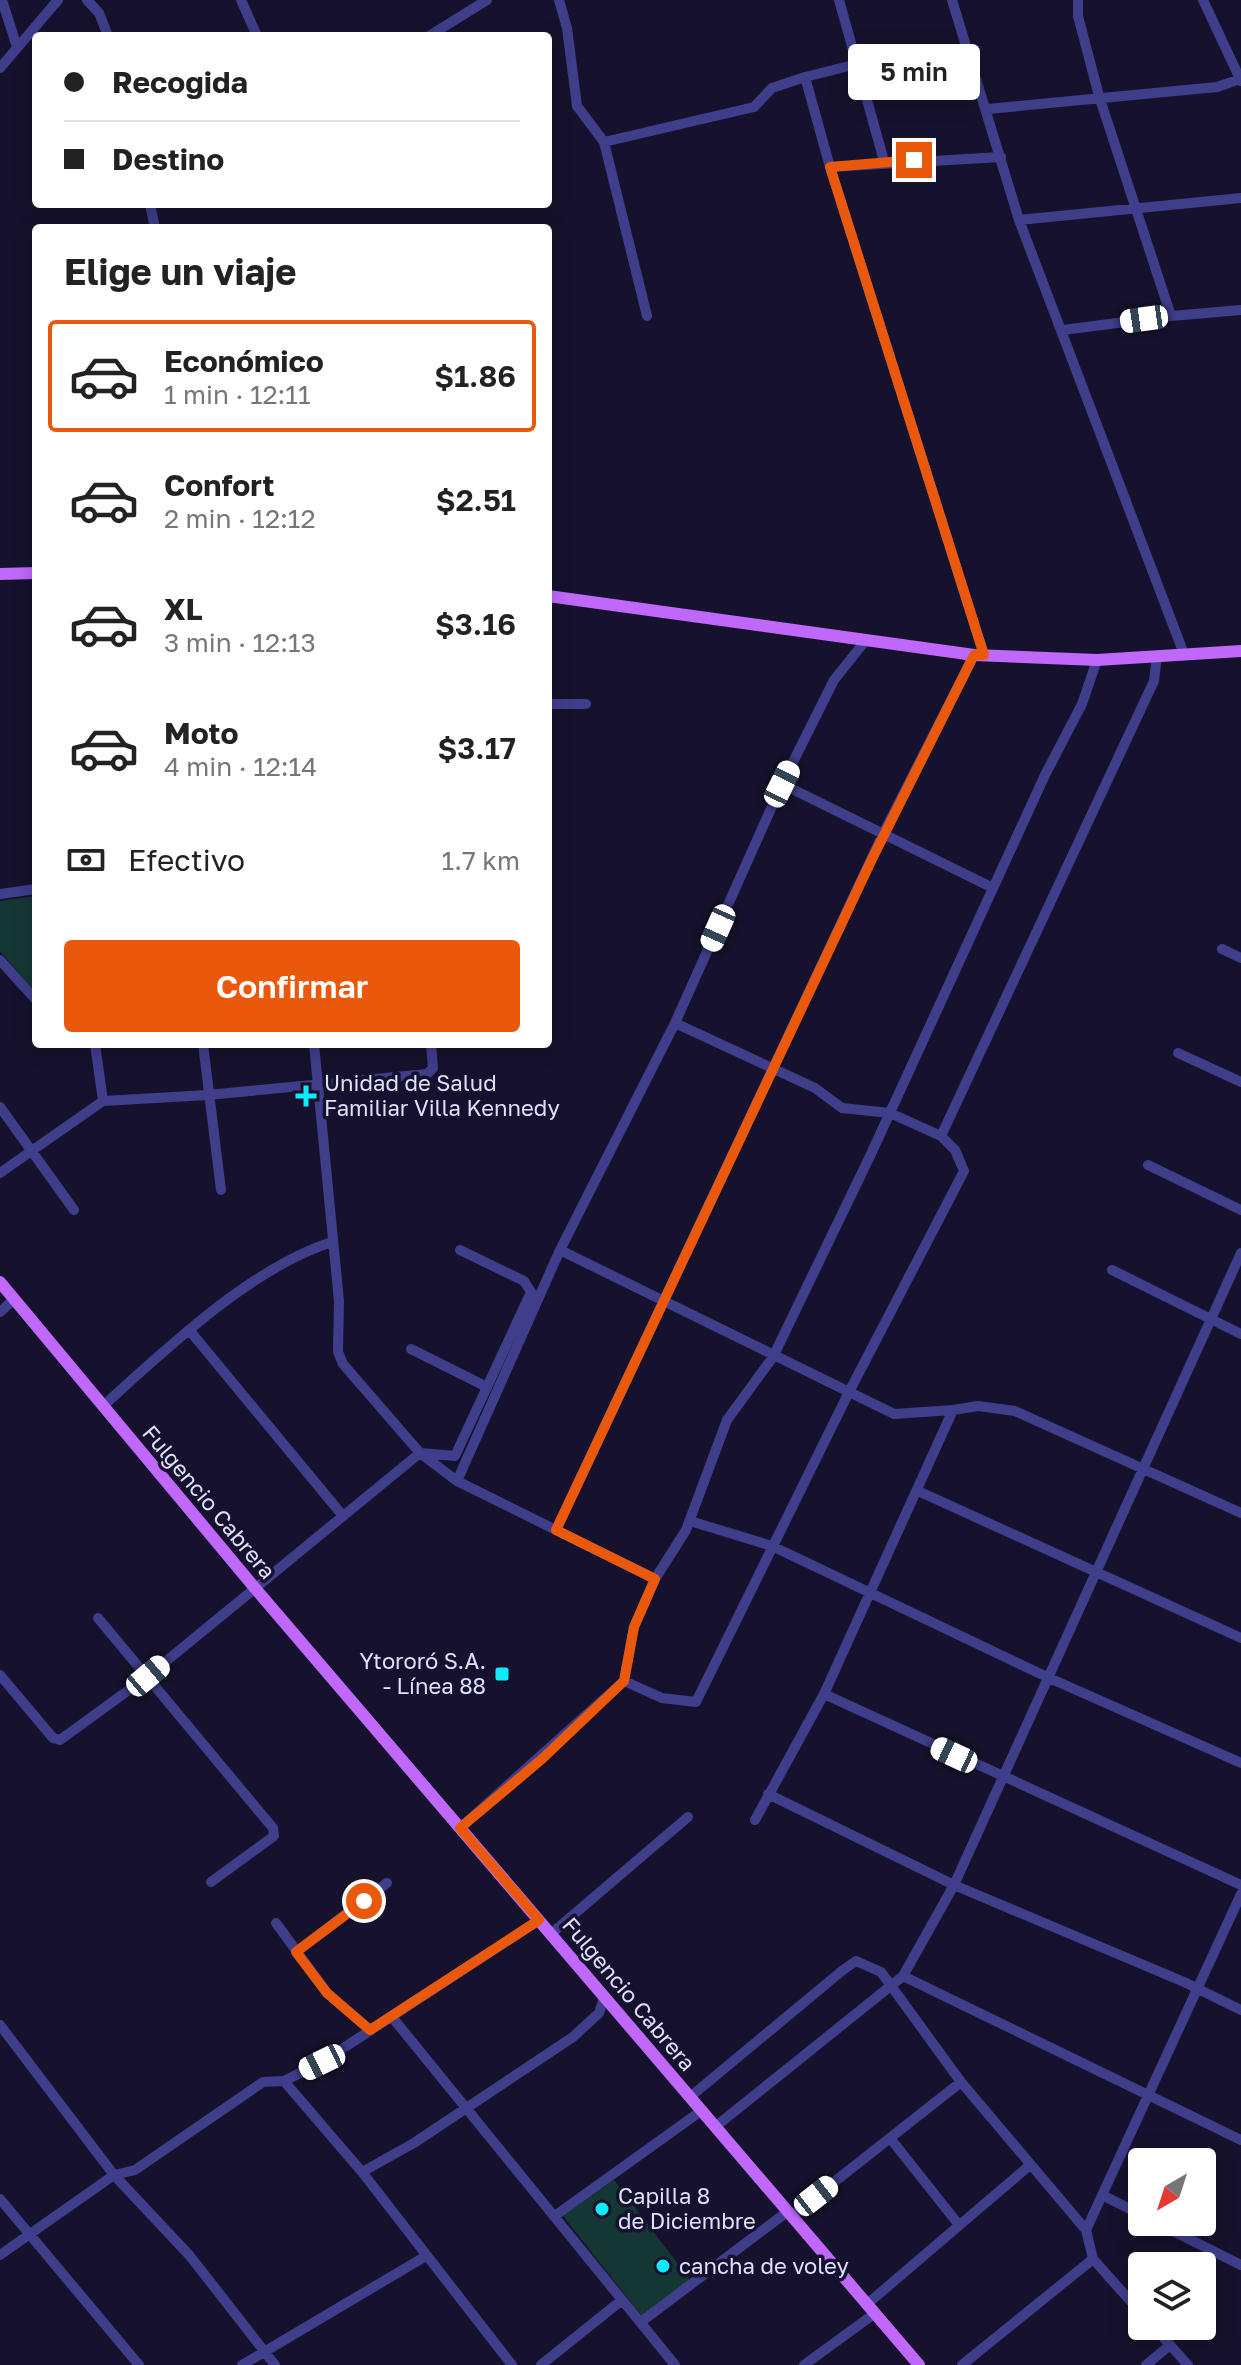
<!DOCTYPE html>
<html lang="es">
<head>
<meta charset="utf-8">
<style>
	body { margin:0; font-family:"Golos Text",sans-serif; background:#f2f2f2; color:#222; height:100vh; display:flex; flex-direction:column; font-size:30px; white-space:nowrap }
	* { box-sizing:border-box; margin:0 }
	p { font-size:26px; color:#767676 }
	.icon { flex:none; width:44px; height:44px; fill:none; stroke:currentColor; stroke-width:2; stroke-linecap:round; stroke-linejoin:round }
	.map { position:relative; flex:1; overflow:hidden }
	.panel { position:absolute; left:32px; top:224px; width:520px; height:824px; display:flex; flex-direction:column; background:#fff; border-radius:8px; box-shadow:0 4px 20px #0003 }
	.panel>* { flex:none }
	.guide { position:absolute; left:32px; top:32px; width:520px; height:176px; border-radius:8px; box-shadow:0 4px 20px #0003; display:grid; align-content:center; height:176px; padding:0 32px; background:#fff }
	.needle { width:52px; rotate:219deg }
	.fabs { position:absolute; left:1128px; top:2148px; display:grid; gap:16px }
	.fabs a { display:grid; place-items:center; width:88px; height:88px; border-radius:8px; background:#fff; box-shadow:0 4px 20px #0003; font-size:40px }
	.end { position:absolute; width:36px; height:36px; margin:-18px; border:10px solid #ea580c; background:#fff; box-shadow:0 0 0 4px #fff }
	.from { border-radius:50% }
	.bubble { position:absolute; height:56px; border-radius:8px; background:#fff; box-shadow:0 4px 20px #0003; font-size:26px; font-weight:600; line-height:56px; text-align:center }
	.car { position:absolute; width:24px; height:48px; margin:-24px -12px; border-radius:10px; box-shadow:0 0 6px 2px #0007; background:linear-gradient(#fff 24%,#345 0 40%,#fff 0 76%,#345 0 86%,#fff 0) }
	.guide b { display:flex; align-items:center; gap:28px; height:76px; font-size:30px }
	.guide b+b { border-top:2px solid #e0e0e0 }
	.guide i { width:20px; height:20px; background:#222 }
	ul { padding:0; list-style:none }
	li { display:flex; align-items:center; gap:24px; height:112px; margin:0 16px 12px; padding:0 16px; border:4px solid transparent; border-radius:8px }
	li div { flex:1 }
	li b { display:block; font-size:30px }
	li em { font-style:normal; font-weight:600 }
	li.active { border-color:#ea580c }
	li>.icon { width:72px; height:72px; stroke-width:1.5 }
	h2 { padding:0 32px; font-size:36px; line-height:96px }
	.pay { display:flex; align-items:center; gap:20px; height:88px; padding:0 32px; font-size:30px }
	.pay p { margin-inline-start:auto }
	.cta { display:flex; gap:16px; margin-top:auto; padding:16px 32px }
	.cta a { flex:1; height:92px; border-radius:8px; background:#ea580c; color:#fff; font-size:32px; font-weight:600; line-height:92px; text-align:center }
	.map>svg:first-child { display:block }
</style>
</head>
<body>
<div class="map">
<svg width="1241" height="2365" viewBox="0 0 1241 2365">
	<rect width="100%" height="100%" fill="#16122d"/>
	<!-- green -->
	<path fill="#153734" d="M36,896v97l-36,-42v-50z
		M614,2180l77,101 -49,35 -79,-100z"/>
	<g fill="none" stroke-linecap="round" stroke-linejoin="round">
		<!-- minor -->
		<path stroke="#3f3e8b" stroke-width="10" d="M2,0l15,47
			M87,0l12,13 9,23
			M241,0l16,36
			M559,0l8,28 10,78 27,36
			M839,0l18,64
			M952,0l67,220 165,434
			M1203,0l38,81
			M429,36l58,-36
			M0,68l58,-68
			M988,109l229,-22 23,-8
			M830,167l-25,-90 52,-13 27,97
			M150,204l5,24
			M1019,220l222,-22
			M647,316l-43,-174 150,-35 18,-19 33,-11
			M1171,316l70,-6
			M1063,330l108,-14 -72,-220 -21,-80v-16
			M984,655l-154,-488 171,-10
			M548,704h38
			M782,784l211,104
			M0,894l36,-5
			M1222,949l19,9
			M0,960l36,40
			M95,1044l8,57 105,-6 219,-21 6,-6 -2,-24
			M203,1044l18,146
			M314,1044l25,257 -1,51 5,12 77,89 37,28 99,49 328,-698 90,-177
			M1178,1053l63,29
			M0,1107l74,103
			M941,1136l213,-455 3,-25
			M1148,1165l93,45
			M0,1173l103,-72
			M560,1250l334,164 59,-4
			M1112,1270l129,64
			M0,1312l14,-13
			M190,1331l153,185
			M411,1349l76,38
			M103,1406c62,-56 149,-139 229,-164
			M457,1481l103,-231 115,-227 107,-239 52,-104 32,-40
			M918,1491l323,147
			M690,1521l82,25 275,131 194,86
			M556,1530l99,49 -21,48 -10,54
			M655,1579l31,-49 41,-110 46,-63 98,-203 174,-379 37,-71 15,-44
			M98,1618l175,210 1,8 -63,46
			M0,1675l53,63 7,2 88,-64 272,-223 35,3 76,-164 -7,-11 -64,-31
			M824,1694l417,191
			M768,1794l186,91 230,97 57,28
			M755,1820l69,-126 129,-284 25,-4 37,5 226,102
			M460,1828l164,-147 38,17 34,4 153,-310 115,-221 -9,-21 -14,-14 -51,-23 -48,-5 -27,-20 -140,-65
			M276,1923l51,70 43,37
			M552,1933l136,-116
			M296,1952l91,-69
			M903,1976l338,164
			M392,2017l283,348
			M0,2025l114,150 76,81 85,109
			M284,2081l38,-19 217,-142
			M690,2097l153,-127 13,-9 25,11 80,110 125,148
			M715,2127l188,-151 51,-91 287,-632
			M890,2138l69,87
			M362,2172l52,-29 159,-106 26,-24 5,-15
			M1102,2195l40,20
			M0,2199l139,166
			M556,2215l145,-104
			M791,2216l170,-134
			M1155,2222l86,43
			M0,2255l114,-80 21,-5 128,-88 21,-1 78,91 150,193
			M866,2305l164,-140
			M1142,2314l-49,-55 -7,-29 155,-336
			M641,2322l146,-110
			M1153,2326l35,39
			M242,2365l184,-109
			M541,2365l81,-65
			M804,2365l70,-51
			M962,2365l131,-106
			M1146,2365l24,-20"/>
		<!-- major -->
		<path stroke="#c068fc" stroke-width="12" d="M0,574l36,-1
			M548,596l426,59 123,5 144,-9
			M0,1282l254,305 665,778"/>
	</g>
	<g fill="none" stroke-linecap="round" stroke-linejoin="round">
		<!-- route -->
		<path stroke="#ea580c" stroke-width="10" d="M364,1901l-68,51 31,41 43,37 169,-110 -79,-92 82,-69 82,-78 10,-54 21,-48 -99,-49 316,-671 102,-204h10l-154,-488 84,-7"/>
	</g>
	<!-- markers -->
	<g fill="#0eebfb" stroke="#16122d" stroke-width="3">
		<path d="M302 1084h8v8h8v8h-8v8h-8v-8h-8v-8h8z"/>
		<rect x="494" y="1666" width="16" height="16" rx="4"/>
		<circle cx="602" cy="2209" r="8"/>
		<circle cx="663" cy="2266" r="8"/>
	</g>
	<g text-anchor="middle" stroke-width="7" stroke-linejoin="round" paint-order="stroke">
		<!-- poi labels -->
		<g font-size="22" fill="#e1dffe" stroke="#16122d" text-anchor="start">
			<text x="324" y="1091">Unidad de Salud<tspan x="324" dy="25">Familiar Villa Kennedy</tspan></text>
			<text x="486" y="1669" text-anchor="end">Ytororó S.A.<tspan x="486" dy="25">- Línea 88</tspan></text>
			<text x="618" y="2204">Capilla 8<tspan x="618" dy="25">de Diciembre</tspan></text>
			<text x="679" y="2274">cancha de voley</text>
		</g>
		<!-- street labels -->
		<g font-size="22" fill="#e1dffe" stroke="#16122d">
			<text transform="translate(209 1502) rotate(50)" y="8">Fulgencio Cabrera</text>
			<text transform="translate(629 1994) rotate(50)" y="8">Fulgencio Cabrera</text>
		</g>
	</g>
</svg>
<div class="fabs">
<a><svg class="needle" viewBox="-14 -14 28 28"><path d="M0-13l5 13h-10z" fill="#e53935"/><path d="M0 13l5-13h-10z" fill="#767676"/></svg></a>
<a><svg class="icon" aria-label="layers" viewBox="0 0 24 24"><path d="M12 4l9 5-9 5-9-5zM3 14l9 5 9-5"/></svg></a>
</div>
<i class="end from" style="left:364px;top:1901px"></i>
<i class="end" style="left:914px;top:160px"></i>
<div class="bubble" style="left:848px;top:44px;width:132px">5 min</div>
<i class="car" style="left:1144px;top:319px;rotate:262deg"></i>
<i class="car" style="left:782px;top:784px;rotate:26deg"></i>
<i class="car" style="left:718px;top:928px;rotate:204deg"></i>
<i class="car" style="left:148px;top:1676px;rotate:50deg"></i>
<i class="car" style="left:954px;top:1755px;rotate:295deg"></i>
<i class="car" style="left:322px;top:2062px;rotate:244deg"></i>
<i class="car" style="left:816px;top:2196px;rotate:52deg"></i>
<div class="guide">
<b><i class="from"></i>Recogida</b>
<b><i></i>Destino</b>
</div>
<section class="panel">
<h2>Elige un viaje</h2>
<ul>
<li class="active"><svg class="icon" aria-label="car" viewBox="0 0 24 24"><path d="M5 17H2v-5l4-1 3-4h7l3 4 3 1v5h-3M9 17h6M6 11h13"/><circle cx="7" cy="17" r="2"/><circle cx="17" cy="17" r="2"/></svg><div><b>Económico</b><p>1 min · 12:11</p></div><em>$1.86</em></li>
<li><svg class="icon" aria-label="car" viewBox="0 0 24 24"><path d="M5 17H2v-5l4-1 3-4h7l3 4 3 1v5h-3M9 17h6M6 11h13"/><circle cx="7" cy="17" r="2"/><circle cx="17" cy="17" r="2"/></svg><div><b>Confort</b><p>2 min · 12:12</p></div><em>$2.51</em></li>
<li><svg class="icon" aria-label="car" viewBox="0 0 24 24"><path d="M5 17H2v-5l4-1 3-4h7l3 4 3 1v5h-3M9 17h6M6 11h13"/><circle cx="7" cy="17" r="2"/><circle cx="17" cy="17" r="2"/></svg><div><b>XL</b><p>3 min · 12:13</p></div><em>$3.16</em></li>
<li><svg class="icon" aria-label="car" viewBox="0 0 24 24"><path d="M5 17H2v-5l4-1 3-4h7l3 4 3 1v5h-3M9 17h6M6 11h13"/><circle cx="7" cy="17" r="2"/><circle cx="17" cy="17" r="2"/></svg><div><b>Moto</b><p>4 min · 12:14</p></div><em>$3.17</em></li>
</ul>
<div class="pay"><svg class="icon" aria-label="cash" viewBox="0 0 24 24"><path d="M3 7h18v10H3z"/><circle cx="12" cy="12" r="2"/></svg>Efectivo<p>1.7 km</p></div>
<div class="cta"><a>Confirmar</a></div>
</section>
</div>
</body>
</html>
